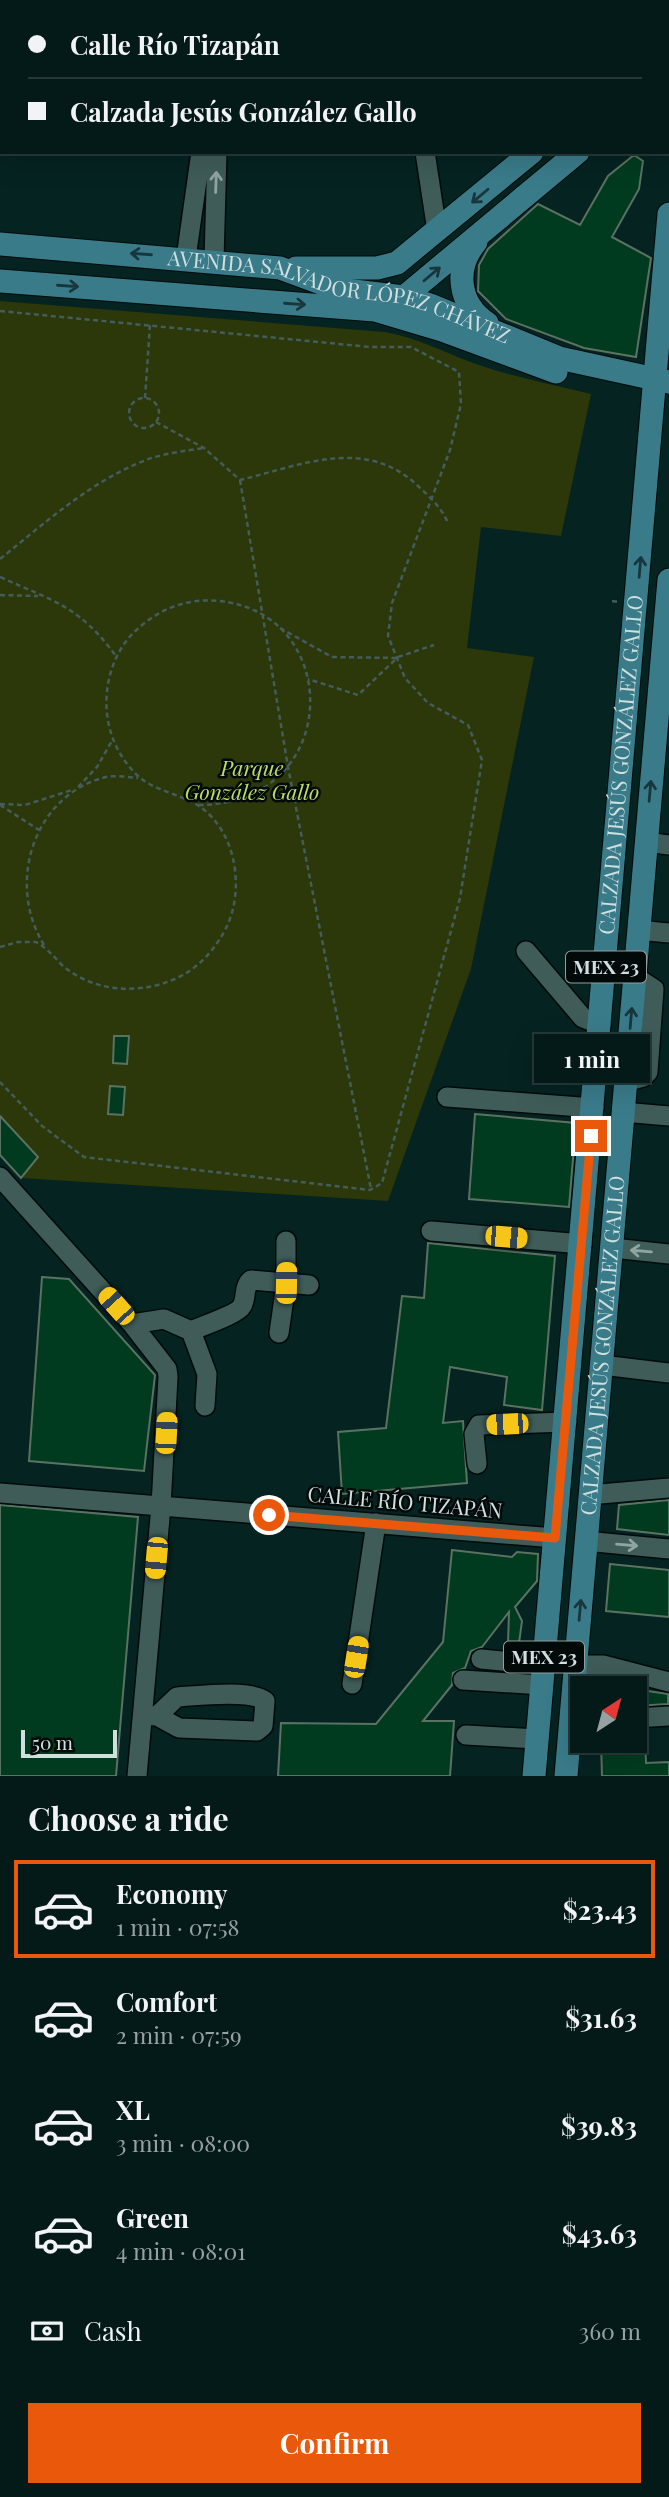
<!DOCTYPE html>
<html lang="en">
<head>
<meta charset="utf-8">
<style>
	body { margin:0; font-family:"Playfair Display",serif; background:#0d2322; color:#f1f3f6; height:100vh; display:flex; flex-direction:column; font-size:26px; white-space:nowrap }
	* { box-sizing:border-box; margin:0 }
	p { font-size:23px; color:#97a1a2 }
	.icon { flex:none; width:38px; height:38px; fill:none; stroke:currentColor; stroke-width:2; stroke-linecap:round; stroke-linejoin:round }
	.map { position:relative; height:1776px; overflow:hidden }
	.side { display:flex; flex-direction:column; background:#041a19; flex:1 }
	.side>* { flex:none }
	.top-card { position:absolute; left:0px; top:0px; width:670px; height:154px; box-shadow:0 7px 28px #0002,0 0 0 2px #253838; display:grid; align-content:center; height:154px; padding:0 28px; background:#041a19 }
	.needle { width:46px; rotate:36deg }
	.fabs { position:absolute; left:570px; top:1676px; display:grid; gap:14px }
	.fabs a { display:grid; place-items:center; width:77px; height:77px; border-radius:0px; background:#041a19; box-shadow:0 7px 28px #0002,0 0 0 2px #253838; font-size:35px }
	.scale { position:absolute; left:21px; bottom:18px; width:96px; box-sizing:border-box; padding-left:7px; border:4px solid #d0e0de; border-top:0; font-size:19px; line-height:24px; white-space:nowrap; color:#d0e0de; -webkit-text-stroke:5px #020a09; paint-order:stroke }
	.end { position:absolute; width:32px; height:32px; margin:-16px; border:9px solid #ea580c; background:#fff; box-shadow:0 0 0 4px #fff }
	.from { border-radius:50% }
	.bubble { position:absolute; height:49px; border-radius:0px; background:#041a19; box-shadow:0 7px 28px #0002,0 0 0 2px #253838; font-size:23px; font-weight:700; line-height:49px; text-align:center }
	.car { position:absolute; width:21px; height:42px; margin:-21px -10px; border-radius:9px; box-shadow:0 0 5px 2px #0007; background:linear-gradient(#f5c518 24%,#345 0 40%,#f5c518 0 76%,#345 0 86%,#f5c518 0) }
	.top-card b { display:flex; align-items:center; gap:24px; height:66px; font-size:26px }
	.top-card b+b { border-top:2px solid #253838 }
	.top-card i { width:18px; height:18px; background:#f1f3f6 }
	ul { padding:0; list-style:none }
	li { display:flex; align-items:center; gap:21px; height:98px; margin:0 14px 10px; padding:0 14px; border:4px solid transparent; border-radius:0px }
	li div { flex:1 }
	li b { display:block; font-size:26px }
	li em { font-style:normal; font-weight:700 }
	li.selected { border-color:#ea580c }
	li>.icon { width:63px; height:63px; stroke-width:1.5 }
	h2 { padding:0 28px; font-size:32px; line-height:84px }
	.pay { display:flex; align-items:center; gap:18px; height:77px; padding:0 28px; font-size:26px }
	.pay p { margin-inline-start:auto }
	.primary-button { display:flex; gap:14px; margin-top:auto; padding:14px 28px }
	.primary-button a { flex:1; height:80px; border-radius:0px; background:#ea580c; color:#fff; font-size:28px; font-weight:700; line-height:80px; text-align:center }
	.map>svg:first-child { display:block }
</style>
</head>
<body>
<div class="map">
<svg width="669" height="1776" viewBox="0 0 669 1776">
	<rect width="100%" height="100%" fill="#052321"/>
	<!-- green -->
	<path fill="#2c370a" d="M0,301l385,31c34,6 60,21 91,32 38,13 77,21 115,30l-30,142 -80,-9 -14,121 67,9 -63,312 -83,232 -367,-23 -21,-23z"/>
	<!-- building -->
	<path fill="#003b1f" stroke="#5b7162" stroke-width="2" d="M634,155l9,6 -4,28 -27,48 39,21 -15,99 -52,-9 -78,-29 -28,-28 1,-26 9,-16 50,-45 42,21 28,-49z
		M114,1036h15l-2,28 -14,-1z
		M110,1086l15,1 -2,28 -15,-1z
		M475,1114l101,9 -7,84 -100,-8z
		M0,1116l38,41 -17,21 -21,-23z
		M428,1243l127,13 -13,154 -38,-5 3,-28 -57,-10 -7,56 20,-2 4,62 -125,11 -4,-62 48,-4 16,-132 22,2z
		M42,1277l27,2 86,96 -11,96 -115,-10z
		M669,1500v35l-52,-6 2,-24z
		M0,1505l138,12 -22,259h-116z
		M452,1550l60,7 5,-5 21,2 -1,27 -22,26 7,14 -3,22 -11,1 1,-32 -27,35 -11,4 -6,17 -12,5 -1,12 -29,36h31l-4,55h-172l3,-53 95,1 67,-82z
		M610,1564l59,6v47l-63,-6z
		M635,1689l33,5v10l-33,2z
		M635,1730h10l1,33 23,-1v14h-67l-1,-35h34z"/>
	<g fill="none" stroke-linecap="round" stroke-linejoin="round">
		<defs>
			<path id="minor" d="M400,0l1,2
				M212,2v-2
				M226,2l10,-2
				M645,2l5,-2
				M425,152l12,79
				M186,258l15,-106
				M214,260l3,-108
				M646,842l23,3
				M638,930l31,3
				M526,951l57,67 18,7
				M625,1082l18,-5 5,-5 6,-83 -20,-13
				M447,1097l147,11
				M623,1112l46,4
				M0,1177l132,147 35,45 1,8 -7,129 -24,270
				M431,1231l151,13
				M613,1248l56,6
				M132,1324l32,-5 27,12 16,43 -2,32
				M191,1331c11,-5 47,-17 51,-25 5,-9 1,-19 9,-26l58,5
				M279,1333l7,-49v-43
				M602,1365l67,8
				M477,1464l-3,-30 5,-9 88,-3
				M0,1493l555,45
				M589,1495l80,-7
				M585,1541l84,8
				M481,1659l63,6
				M575,1665h28l66,17
				M463,1680l79,5
				M352,1684l24,-161
				M143,1715l14,1 20,-19c20,-1 73,-8 88,4l-2,25 -6,5 -78,-3 -22,-12
				M635,1718l34,-2
				M466,1735l71,4"/>
			<g id="major">
				<path d="M668,38h1"/>
				<path d="M668,78h1"/>
				<path d="M476,242c-22,26 -18,62 11,81"/>
				<path id="s1" d="M0,244l280,24 57,21 67,8 26,8 129,53 110,24"/>
				<path d="M296,268h81l20,-5 135,-111"/>
				<path d="M0,281l375,29 67,20 114,42"/>
				<path d="M394,302l10,-5 174,-145"/>
				<path id="s2" d="M534,1776l135,-1562"/>
				<path id="s3" d="M566,1776l103,-1196"/>
			</g>
		</defs>
		<!-- minor casing -->
		<use href="#minor" stroke="#000b0a" stroke-width="22"/>
		<!-- major casing -->
		<use href="#major" stroke="#000b0a" stroke-width="25"/>
		<!-- path -->
		<path stroke="#445d5b" stroke-width="2.5" stroke-dasharray="5 3.5" stroke-linecap="butt" d="M0,311l370,36h41l48,25 2,32 -11,46 -58,153 -4,33 17,42 23,25 40,22 14,35 -22,138 -78,285 -12,7 -286,-33 -42,-31 -42,-44
			M129 413a15 15 0 1 1 30 0a15 15 0 1 1-30 0Z
			M145,398l5,-73
			M156,422l48,26 36,32c62,-15 125,-44 178,6 11,10 24,22 30,37
			M240,480l48,287 83,422
			M0,559c46,-37 91,-78 146,-99 18,-7 40,-9 58,-12
			M0,577c55,25 78,28 116,79
			M0,595l38,1
			M612,601l7,1
			M280,628l52,29 65,1 -39,37 -50,-16
			M398,657l36,-12
			M78,787l19,-20 16,-28
			M0,804l25,1 47,-15
			M0,805l39,25
			M44,945c-38,-61 -11,-150 62,-168 10,-2 22,0 32,1
			M0,947l18,-5h18c11,6 18,15 27,24 25,21 59,27 90,20 33,-7 56,-26 72,-56 21,-39 12,-103 -31,-127 -17,-9 -42,-14 -56,-27 -16,-15 -26,-34 -30,-55 -6,-34 5,-73 33,-95 22,-19 49,-28 78,-25 126,12 124,205 -22,204"/>
		<!-- minor -->
		<use href="#minor" stroke="#3f5c59" stroke-width="19"/>
		<!-- major -->
		<use href="#major" stroke="#3a7b8a" stroke-width="23"/>
	</g>
	<!-- one-way arrows -->
	<defs><path id="oneway-shaft" d="M-6 0H5M1.5-3L5.5 0L1.5 3" fill="none" stroke-width="1.6" stroke-linecap="round" stroke-linejoin="round" transform="scale(1.75)"/></defs>
	<g stroke="#8fa5a2">
		<use href="#oneway-shaft" transform="translate(216 182) rotate(-88)"/>
		<use href="#oneway-shaft" transform="translate(641 1251) rotate(-175)"/>
		<use href="#oneway-shaft" transform="translate(627 1545) rotate(5)"/>
	</g>
	<g stroke="#18373d">
		<use href="#oneway-shaft" transform="translate(480 196) rotate(140)"/>
		<use href="#oneway-shaft" transform="translate(141 254) rotate(-176)"/>
		<use href="#oneway-shaft" transform="translate(432 274) rotate(-40)"/>
		<use href="#oneway-shaft" transform="translate(68 286) rotate(4)"/>
		<use href="#oneway-shaft" transform="translate(295 304) rotate(4)"/>
		<use href="#oneway-shaft" transform="translate(640 567) rotate(-85)"/>
		<use href="#oneway-shaft" transform="translate(650 791) rotate(-85)"/>
		<use href="#oneway-shaft" transform="translate(631 1018) rotate(-85)"/>
		<use href="#oneway-shaft" transform="translate(580 1610) rotate(-85)"/>
	</g>
	<g fill="none" stroke-linecap="round" stroke-linejoin="round">
		<!-- route -->
		<path stroke="#ea580c" stroke-width="9" d="M269,1515l286,23 36,-402"/>
	</g>
	<g text-anchor="middle" stroke-width="5" stroke-linejoin="round" paint-order="stroke">
		<!-- shield labels -->
		<g fill="#020a09" stroke="#92a09e" stroke-width="2">
			<rect x="566" y="951.5" width="80" height="31" rx="5"/>
			<rect x="504" y="1641.5" width="80" height="31" rx="5"/>
		</g>
		<g font-size="19" font-weight="bold" fill="#d0e0de">
			<text x="606" y="974">MEX 23</text>
			<text x="544" y="1664">MEX 23</text>
		</g>
		<!-- street labels -->
		<g font-size="21" fill="#d0e0de" stroke="#020a09">
			<text dy="7" stroke="none"><textPath href="#s1" startOffset="345">AVENIDA SALVADOR LÓPEZ CHÁVEZ</textPath></text>
			<text dy="7" stroke="none"><textPath href="#s2" startOffset="1015">CALZADA JESÚS GONZÁLEZ GALLO</textPath></text>
			<text dy="7" stroke="none"><textPath href="#s3" startOffset="432">CALZADA JESÚS GONZÁLEZ GALLO</textPath></text>
			<text transform="translate(405 1503) rotate(5)" y="7">CALLE RÍO TIZAPÁN</text>
		</g>
		<!-- park labels -->
		<g font-size="21" font-style="italic" fill="#bedf62" stroke="#020a09">
			<text x="252" y="776">Parque<tspan x="252" dy="24">González Gallo</tspan></text>
		</g>
	</g>
</svg>
<div class="fabs">
<a><svg class="needle" viewBox="-14 -14 28 28"><path d="M0-13l5 13h-10z" fill="#e53935"/><path d="M0 13l5-13h-10z" fill="#97a1a2"/></svg></a>
</div>
<div class="scale">50 m</div>
<i class="end from" style="left:269px;top:1515px"></i>
<i class="end" style="left:591px;top:1136px"></i>
<div class="bubble" style="left:534px;top:1034px;width:116px">1 min</div>
<i class="car" style="left:506px;top:1237px;rotate:95deg"></i>
<i class="car" style="left:286px;top:1283px;rotate:1deg"></i>
<i class="car" style="left:116px;top:1306px;rotate:318deg"></i>
<i class="car" style="left:507px;top:1424px;rotate:268deg"></i>
<i class="car" style="left:166px;top:1433px;rotate:3deg"></i>
<i class="car" style="left:156px;top:1558px;rotate:185deg"></i>
<i class="car" style="left:356px;top:1657px;rotate:9deg"></i>
<div class="top-card">
<b><i class="from"></i>Calle Río Tizapán</b>
<b><i></i>Calzada Jesús González Gallo</b>
</div>
</div>
<section class="side">
<h2>Choose a ride</h2>
<ul>
<li class="selected"><svg class="icon" aria-label="car" viewBox="0 0 24 24"><path d="M5 17H2v-5l4-1 3-4h7l3 4 3 1v5h-3M9 17h6M6 11h13"/><circle cx="7" cy="17" r="2"/><circle cx="17" cy="17" r="2"/></svg><div><b>Economy</b><p>1 min · 07:58</p></div><em>$23.43</em></li>
<li><svg class="icon" aria-label="car" viewBox="0 0 24 24"><path d="M5 17H2v-5l4-1 3-4h7l3 4 3 1v5h-3M9 17h6M6 11h13"/><circle cx="7" cy="17" r="2"/><circle cx="17" cy="17" r="2"/></svg><div><b>Comfort</b><p>2 min · 07:59</p></div><em>$31.63</em></li>
<li><svg class="icon" aria-label="car" viewBox="0 0 24 24"><path d="M5 17H2v-5l4-1 3-4h7l3 4 3 1v5h-3M9 17h6M6 11h13"/><circle cx="7" cy="17" r="2"/><circle cx="17" cy="17" r="2"/></svg><div><b>XL</b><p>3 min · 08:00</p></div><em>$39.83</em></li>
<li><svg class="icon" aria-label="car" viewBox="0 0 24 24"><path d="M5 17H2v-5l4-1 3-4h7l3 4 3 1v5h-3M9 17h6M6 11h13"/><circle cx="7" cy="17" r="2"/><circle cx="17" cy="17" r="2"/></svg><div><b>Green</b><p>4 min · 08:01</p></div><em>$43.63</em></li>
</ul>
<div class="pay"><svg class="icon" aria-label="cash" viewBox="0 0 24 24"><path d="M3 7h18v10H3z"/><circle cx="12" cy="12" r="2"/></svg>Cash<p>360 m</p></div>
<div class="primary-button"><a>Confirm</a></div>
</section>
</body>
</html>
